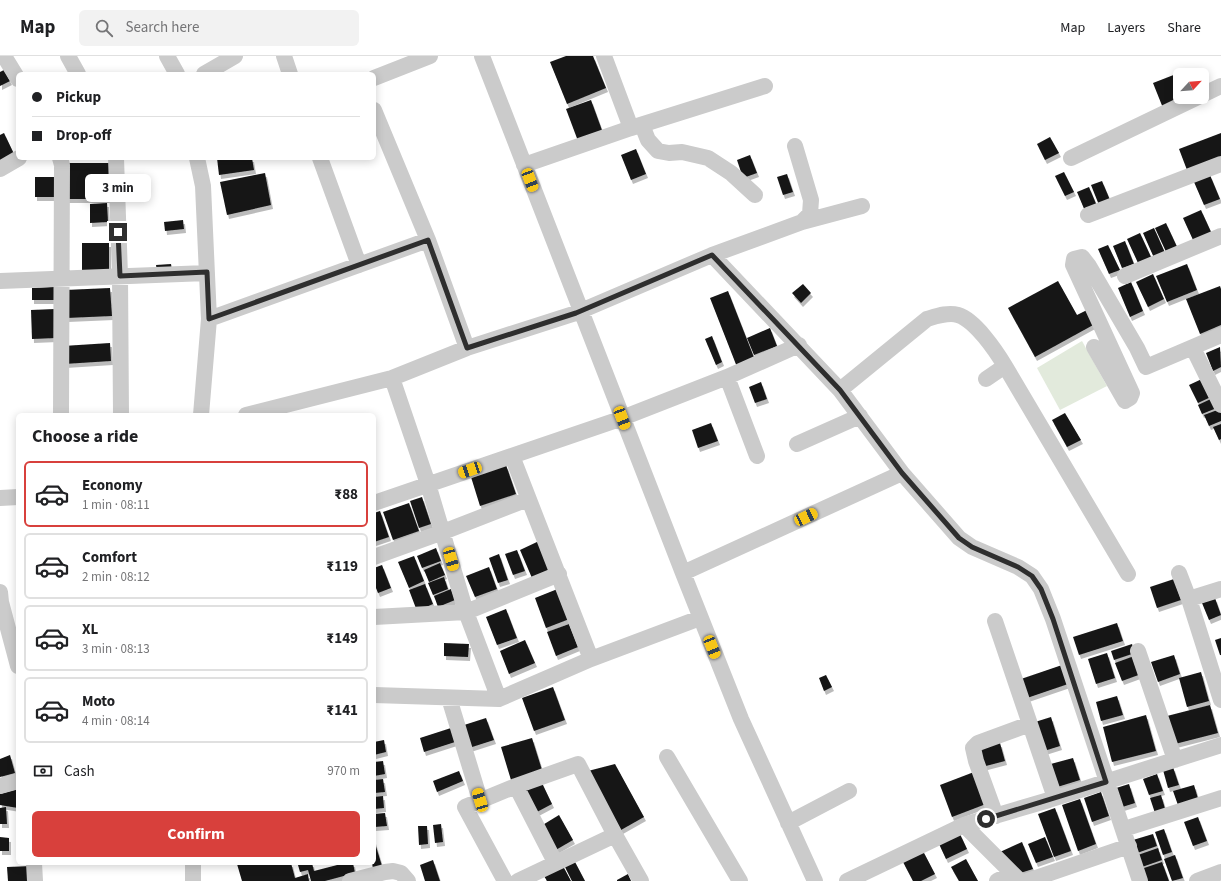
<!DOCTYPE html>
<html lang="en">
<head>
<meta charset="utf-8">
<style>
	body { margin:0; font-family:"Source Sans 3",sans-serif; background:#f2f2f2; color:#202124; height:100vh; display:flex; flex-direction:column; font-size:15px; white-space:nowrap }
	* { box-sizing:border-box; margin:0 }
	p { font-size:13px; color:#757577 }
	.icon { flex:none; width:22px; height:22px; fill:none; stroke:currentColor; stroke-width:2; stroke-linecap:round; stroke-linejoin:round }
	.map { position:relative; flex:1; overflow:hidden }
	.sheet { position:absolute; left:16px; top:357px; width:360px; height:452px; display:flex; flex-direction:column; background:#fff; border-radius:6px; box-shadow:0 2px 10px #0003 }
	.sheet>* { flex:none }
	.top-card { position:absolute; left:16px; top:16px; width:360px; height:88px; border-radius:6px; box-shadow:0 2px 10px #0003; display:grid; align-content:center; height:88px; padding:0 16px; background:#fff }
	.needle { width:26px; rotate:64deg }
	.controls { position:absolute; left:1173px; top:12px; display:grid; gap:8px }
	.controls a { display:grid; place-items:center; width:36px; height:36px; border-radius:6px; background:#fff; box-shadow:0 2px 10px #0003; font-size:20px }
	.end { position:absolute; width:18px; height:18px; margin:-9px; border:5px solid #2e2e2e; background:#fff; box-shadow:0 0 0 2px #fff }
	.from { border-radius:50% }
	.bubble { position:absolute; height:28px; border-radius:6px; background:#fff; box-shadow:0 2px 10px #0003; font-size:13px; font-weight:700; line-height:28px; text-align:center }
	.car { position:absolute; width:12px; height:24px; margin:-12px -6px; border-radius:5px; box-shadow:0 0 3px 1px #0007; background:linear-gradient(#f5c518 24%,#345 0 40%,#f5c518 0 76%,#345 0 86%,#f5c518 0) }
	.top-card b { display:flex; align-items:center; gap:14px; height:38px; font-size:15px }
	.top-card b+b { border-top:1px solid #e0e0e0 }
	.top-card i { width:10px; height:10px; background:#202124 }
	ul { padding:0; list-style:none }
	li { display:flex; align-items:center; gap:12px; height:66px; margin:0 8px 6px; padding:0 8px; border:2px solid #e0e0e0; border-radius:6px }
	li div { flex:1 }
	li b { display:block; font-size:15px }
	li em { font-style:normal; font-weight:700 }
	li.active { border-color:#d8403c }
	li>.icon { width:36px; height:36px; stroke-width:1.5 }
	h2 { padding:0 16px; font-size:18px; line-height:48px }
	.pay { display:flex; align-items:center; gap:10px; height:44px; padding:0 16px; font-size:15px }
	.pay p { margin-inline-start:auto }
	.button { display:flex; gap:8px; margin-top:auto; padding:8px 16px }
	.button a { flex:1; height:46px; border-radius:6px; background:#d8403c; color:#fff; font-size:16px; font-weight:700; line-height:46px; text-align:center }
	header { display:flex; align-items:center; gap:24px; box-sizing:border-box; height:56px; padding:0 20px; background:#fff; border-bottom:1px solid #e0e0e0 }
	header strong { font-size:19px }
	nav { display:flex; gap:22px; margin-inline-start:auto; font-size:14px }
	.search { width:280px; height:36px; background:#f2f2f2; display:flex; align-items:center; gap:10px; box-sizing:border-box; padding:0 14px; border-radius:6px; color:#757577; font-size:15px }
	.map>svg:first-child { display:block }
</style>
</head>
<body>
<header>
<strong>Map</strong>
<div class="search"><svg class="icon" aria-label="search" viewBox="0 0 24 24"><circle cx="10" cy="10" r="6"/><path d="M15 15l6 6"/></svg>Search here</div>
<nav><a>Map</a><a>Layers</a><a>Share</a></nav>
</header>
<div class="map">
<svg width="1221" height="825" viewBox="0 0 1221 825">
	<defs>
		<filter id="shadow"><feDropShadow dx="2" dy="4" stdDeviation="0" flood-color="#0004"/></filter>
	</defs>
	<rect width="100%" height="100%" fill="#fff"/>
	<!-- green -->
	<path fill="#e2eadc" d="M1082,285l25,45 -47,24 -23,-42z"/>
	<!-- building -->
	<path fill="#151515" filter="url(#shadow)" d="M566,0h27l13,32 -39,16 -17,-42z
		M1189,13l2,6h-11v22l-17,11 -10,-25z
		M4,14l6,11 -10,5v-14z
		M591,44l12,33 -25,8 -12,-32z
		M4,77l11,23 -15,8v-29z
		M1221,77v24l-34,13 -8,-21z
		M1050,81l9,16 -14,7 -8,-16z
		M636,93l10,25 -15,6 -10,-25z
		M750,99l7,18 -14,5 -6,-18z
		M217,102h35l2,12 -35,5z
		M65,107h44v36h-43z
		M1064,116l10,20 -9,4 -10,-20z
		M265,117l6,32 -44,10 -7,-33z
		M787,118l6,18 -10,3 -6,-18z
		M1210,119l10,24 -16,6 -10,-23z
		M35,121h19l1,20h-20z
		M1102,125l8,19 -11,5 -8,-20z
		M1089,131l8,19 -12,5 -8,-19z
		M107,147l1,19 -18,1v-19z
		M1201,154l11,24 -18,8 -11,-24z
		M183,164l1,9 -19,2 -1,-9z
		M1166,167l13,28 -11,5 -13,-28z
		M1154,172l12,27 -11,5 -12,-27z
		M1140,177l12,26 -13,6 -12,-26z
		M1125,185l9,23 -12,4 -9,-22z
		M82,187h27v27h-27z
		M1108,189l12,25 -11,4 -11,-25z
		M171,208l1,6 -15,1 -1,-6z
		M1187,208l10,26 -30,12 -11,-26z
		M1153,218l11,25 -16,8 -12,-25z
		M1058,225l19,34 10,-5 8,14 -60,33 -27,-49z
		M1131,226l12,29 -13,6 -12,-29z
		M803,228l8,9 -10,10 -9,-10z
		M1220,230l1,3v36l-21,9 -14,-35z
		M55,231v13h-23v-12z
		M110,232l2,28 -46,2 -1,-28z
		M728,235l27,69 -18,7 -27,-69z
		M55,253l1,29 -24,1 -1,-29z
		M770,272l7,18 -23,9 -7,-17z
		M712,280l10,26 -6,3 -11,-26z
		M110,287l1,18 -47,3 -1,-18z
		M1220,291l1,20 -8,4 -7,-18z
		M1204,322l9,18 -15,7 -9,-18z
		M761,326l6,17 -12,4 -6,-16z
		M1215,341l4,10 -17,7 -4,-9z
		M1220,353l1,4v8l-12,5 -5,-11z
		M1065,357l16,27 -14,7 -15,-27z
		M711,367l7,18 -20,7 -6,-18z
		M1221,368v15l-2,1 -6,-13z
		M506,409l10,29 -36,12 -9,-29z
		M422,441l9,27 -12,4 -9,-27z
		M409,447l10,28 -26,9 -10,-28z
		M380,455l9,26 -15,5v-29z
		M539,485l12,29 -19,8 -12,-28z
		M436,492l5,13 -19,7 -5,-12z
		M517,494l8,21 -12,4 -8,-21z
		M499,498l9,26 -10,3 -9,-25z
		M414,500l10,25 -15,7 -11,-26z
		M440,507l5,12 -16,7 -5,-12z
		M382,509l9,23 -13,5 -4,-10v-15z
		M489,511l8,22 -22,8 -9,-21z
		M444,521l4,12 -15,6 -5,-12z
		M1174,523l7,21 -24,8 -7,-21z
		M425,528l8,20 -16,7 -8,-21z
		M560,532l12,30 -26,10 -11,-30z
		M451,533l4,11 -17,7 -4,-11z
		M1215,542l6,17 -12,5 -7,-17z
		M506,553l11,29 -20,7 -11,-28z
		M1117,567l6,18 -44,14 -6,-18z
		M569,568l9,23 -22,9 -9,-24z
		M1221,582v17h-1l-5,-15z
		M525,584l10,23 -26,11 -9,-23z
		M444,587l25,1 -1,13 -24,-1z
		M1132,588l3,9 -21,7 -3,-9z
		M1107,597l8,25 -19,6 -8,-25z
		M1137,599l7,18 -22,8 -7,-18z
		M1174,599l6,19 -22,8 -7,-20z
		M1065,608l6,19 -44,15 -6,-19z
		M1201,616l8,29 -22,6 -8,-29z
		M826,619l6,12 -8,4 -5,-13z
		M553,631l12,33 -31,11 -12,-33z
		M1117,640l6,19 -22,6 -5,-19z
		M1210,649l8,28 -43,11 -8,-28z
		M1146,659l10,36 -44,11 -9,-35z
		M1051,661l9,29 -16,5 -9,-29z
		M486,662l8,22 -25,8 -8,-22z
		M451,672l4,14 -31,10 -4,-14z
		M532,682l10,32 -31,10 -10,-33z
		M384,684l2,12 -12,3v-13z
		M1000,687l5,18 -23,6 -5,-18z
		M10,699l5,18 -15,4v-18z
		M1073,702l7,22 -26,8 -7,-23z
		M383,705l2,13 -11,2v-14z
		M615,708l29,53 -23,13 -33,-59z
		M1173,711l6,18 -11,3 -5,-18z
		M459,715l4,10 -26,11 -4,-11z
		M974,716l12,32 -34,13 -12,-32z
		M1157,718l6,17 -14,4 -6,-16z
		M383,723l2,13 -11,1v-13z
		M541,725l11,23 -17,9 -12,-22z
		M1129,728l6,19 -16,5 -6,-19z
		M1194,729l5,17 -20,6 -6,-17z
		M18,733v19l-18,-3v-11z
		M1101,736l8,24 -17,6 -8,-24z
		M1161,739l5,17 -10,4 -6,-18z
		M383,740l1,12 -10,1v-12z
		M1080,743l16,45 -18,7 -16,-46z
		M6,751l1,17h-7v-16z
		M1055,752l16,43 -17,6 -16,-43z
		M385,757l2,13 -13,1v-13z
		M559,759l14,25 -19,11 -13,-25z
		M1198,761l9,24 -14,5 -9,-24z
		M441,768l2,18 -8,1 -2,-18z
		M418,770h9l1,18 -9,1z
		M1164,773l8,23 -9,3 -8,-23z
		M960,778l7,15 -21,10 -7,-15z
		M1153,778l4,12 -20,7 -4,-13z
		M0,781l9,1v13h-9z
		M1045,781l8,20 -17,6 -8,-19z
		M374,784l8,26 -9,3 -1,-6h2z
		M1022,786l11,27 -16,5 -17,-22z
		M1158,792l4,12 -20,7 -4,-12z
		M923,795l12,23 -14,7h-8l-10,-19z
		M1175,799l8,23 -11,3 -8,-22z
		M966,803l12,22h-19l-8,-14z
		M433,804l7,21h-15l-5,-16z
		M574,804l11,21h-13l-8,-16z
		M1162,806l7,19h-23l-5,-12z
		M241,807h50l4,15 13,-4 1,7h-67l-5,-17z
		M304,807h8l2,8 31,-8h8l2,10 -30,8h-14l-3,-11 -8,2 -2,-7z
		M32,810l1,15h-25l-1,-14z
		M563,810l8,15h-24l-3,-5z
		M628,818l3,7h-14v-1z"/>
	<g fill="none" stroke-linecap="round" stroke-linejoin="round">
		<!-- minor -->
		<path stroke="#cbcbcb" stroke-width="16" d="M4,0l14,23
			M68,0l10,18
			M167,0l10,18
			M284,0l6,18
			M482,0l201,517 58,146 74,162
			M604,0l27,72
			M204,18l31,-18
			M374,22l56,-22
			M1202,39l19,-9
			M642,69l6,15 10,11 11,2 13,-1 26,6 23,15 24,22
			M60,102l2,7 -1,250
			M116,102l4,118 1,139
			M197,102l6,28 6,133 -8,96
			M320,102l39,107
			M1071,102l127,-61
			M524,109l107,-37 134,-42
			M0,113l19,-11
			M1088,159l133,-51
			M802,166l60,-16
			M428,184l39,108
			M712,199l128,135 62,83 57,65 13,9 46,20 14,9 9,13 12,30 87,262
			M1125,220l96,-40
			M0,225l207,-8
			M209,263l219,-79 -54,-130
			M1094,291l31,54 5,-3 2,-5 -59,-128 1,-6 8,-2 7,9 48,82 9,19 75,-32
			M1193,292l28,57
			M727,321l30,79
			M392,322l36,106 38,128 33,87
			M986,323l19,-13
			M840,334l87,-71c10,-3 21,-7 31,-4 17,5 38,36 47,51l123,208
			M246,359l146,-37 75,-30 109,-35 136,-58 90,-33 8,-8 1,-14 -16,-54
			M797,388l63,-28
			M0,442l18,-1
			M374,447l243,-83 110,-43 72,-32
			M374,501l69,-25 85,-33
			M683,517l219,-100
			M1179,517l10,26 32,101
			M0,536l1,10 17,64
			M1189,543l32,-10
			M374,561l92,-5 93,-38
			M995,565l60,177
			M1138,595l37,109
			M591,603l109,-41
			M374,639l125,4 92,-40 -79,-203
			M449,642l31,102
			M667,701l73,124
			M0,730l18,-5
			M516,730l39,76
			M996,760l-20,-55 -3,-13 5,-5 52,-19
			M788,767l61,-32
			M964,769l56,56
			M1124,773l97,-31
			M34,807l1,18
			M193,807v18
			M350,825l35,-9 8,-1 8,2 7,8
			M505,825l-40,-74 51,-21 62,-22 37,71 26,46
			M518,825l97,-46
			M847,825l117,-56 85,-25 172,-55
			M997,825l14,-7
			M1027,825l102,-35
			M1197,825l24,-9"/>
	</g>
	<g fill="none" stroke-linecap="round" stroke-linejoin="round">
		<!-- route -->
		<path stroke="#2e2e2e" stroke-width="5" d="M118,176l2,44 87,-4 2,47 219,-79 39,108 109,-35 136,-58 128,135 62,83 57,65 13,9 46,20 14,9 9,13 12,30 53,163 -120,37"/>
	</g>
</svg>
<div class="controls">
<a><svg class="needle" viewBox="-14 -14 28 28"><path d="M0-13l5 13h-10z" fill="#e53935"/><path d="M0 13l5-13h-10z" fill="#757577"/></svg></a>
</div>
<i class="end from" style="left:986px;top:763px"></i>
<i class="end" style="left:118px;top:176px"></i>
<div class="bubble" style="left:85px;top:118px;width:66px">3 min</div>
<i class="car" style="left:530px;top:124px;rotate:159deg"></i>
<i class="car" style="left:622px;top:362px;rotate:159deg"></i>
<i class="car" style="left:470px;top:414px;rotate:251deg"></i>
<i class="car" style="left:806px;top:461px;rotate:65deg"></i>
<i class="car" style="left:451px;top:503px;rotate:164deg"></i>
<i class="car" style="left:712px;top:591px;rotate:158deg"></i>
<i class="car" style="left:480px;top:744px;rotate:343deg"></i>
<div class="top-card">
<b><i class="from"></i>Pickup</b>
<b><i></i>Drop-off</b>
</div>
<section class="sheet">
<h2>Choose a ride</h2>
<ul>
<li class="active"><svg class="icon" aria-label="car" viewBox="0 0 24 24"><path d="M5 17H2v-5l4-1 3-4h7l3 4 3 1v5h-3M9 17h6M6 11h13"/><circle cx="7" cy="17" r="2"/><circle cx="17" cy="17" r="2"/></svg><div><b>Economy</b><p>1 min · 08:11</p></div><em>₹88</em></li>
<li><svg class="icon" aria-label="car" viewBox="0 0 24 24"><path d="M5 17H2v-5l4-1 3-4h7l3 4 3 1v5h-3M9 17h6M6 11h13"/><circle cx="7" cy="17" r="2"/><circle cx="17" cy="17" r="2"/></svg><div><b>Comfort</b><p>2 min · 08:12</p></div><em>₹119</em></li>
<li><svg class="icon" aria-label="car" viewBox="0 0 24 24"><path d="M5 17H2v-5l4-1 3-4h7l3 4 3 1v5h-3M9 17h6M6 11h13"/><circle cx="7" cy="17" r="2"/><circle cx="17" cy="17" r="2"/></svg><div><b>XL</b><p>3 min · 08:13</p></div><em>₹149</em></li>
<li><svg class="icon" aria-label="car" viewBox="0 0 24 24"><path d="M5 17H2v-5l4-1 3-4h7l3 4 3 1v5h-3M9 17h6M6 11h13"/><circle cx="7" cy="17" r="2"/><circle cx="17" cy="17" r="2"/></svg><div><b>Moto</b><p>4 min · 08:14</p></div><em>₹141</em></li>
</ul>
<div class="pay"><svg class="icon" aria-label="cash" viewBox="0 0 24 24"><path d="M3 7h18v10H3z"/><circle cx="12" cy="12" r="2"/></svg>Cash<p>970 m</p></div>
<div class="button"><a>Confirm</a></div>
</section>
</div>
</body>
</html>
